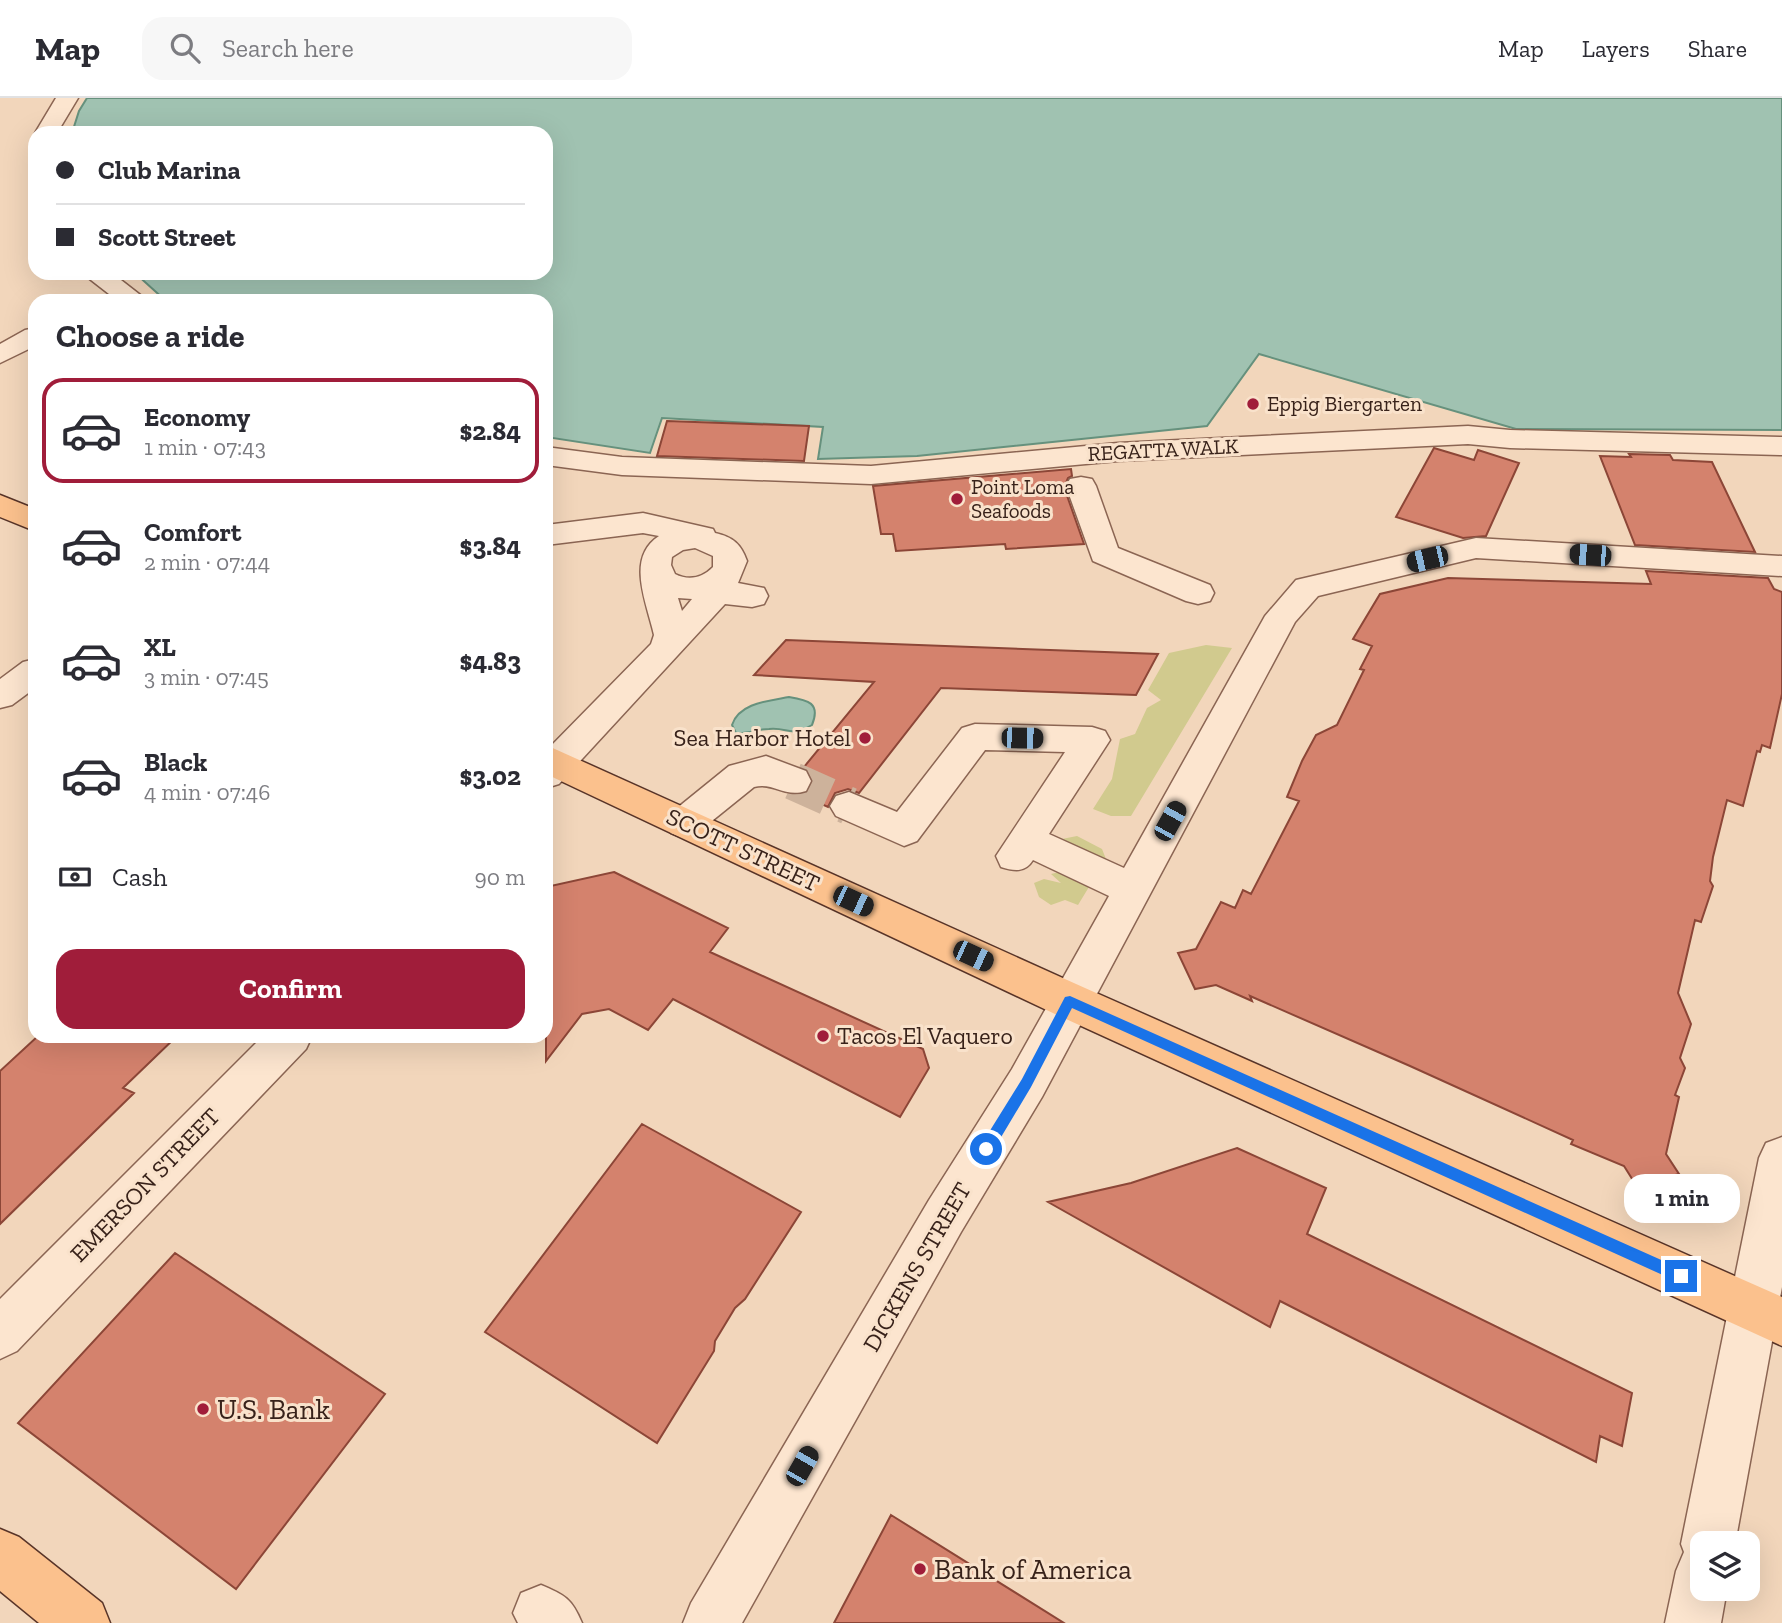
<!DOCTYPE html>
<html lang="en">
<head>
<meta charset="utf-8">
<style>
	body { margin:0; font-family:"Zilla Slab",serif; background:#f7f7f7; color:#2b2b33; height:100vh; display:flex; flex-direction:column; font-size:26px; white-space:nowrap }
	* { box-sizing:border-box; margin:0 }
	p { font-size:23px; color:#7c7c81 }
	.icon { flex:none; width:38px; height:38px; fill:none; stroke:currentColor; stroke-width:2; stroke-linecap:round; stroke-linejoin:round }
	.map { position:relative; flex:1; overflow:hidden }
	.sheet { position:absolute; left:28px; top:196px; width:525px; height:749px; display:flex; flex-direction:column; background:#fff; border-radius:21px; box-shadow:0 7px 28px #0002 }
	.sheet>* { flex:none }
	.guide { position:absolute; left:28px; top:28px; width:525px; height:154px; border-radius:21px; box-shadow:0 7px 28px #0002; display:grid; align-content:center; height:154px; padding:0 28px; background:#fff }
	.buttons { position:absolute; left:1690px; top:1433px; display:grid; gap:14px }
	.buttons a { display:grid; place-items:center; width:70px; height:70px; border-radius:14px; background:#fff; box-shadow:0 7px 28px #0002; font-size:35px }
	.end { position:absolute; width:32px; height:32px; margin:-16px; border:9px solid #1a73e8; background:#fff; box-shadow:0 0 0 4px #fff }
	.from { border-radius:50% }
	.bubble { position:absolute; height:49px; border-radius:21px; background:#fff; box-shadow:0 7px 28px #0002; font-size:23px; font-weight:800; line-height:49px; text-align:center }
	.car { position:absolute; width:21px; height:42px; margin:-21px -10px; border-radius:9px; box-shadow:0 0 5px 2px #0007; background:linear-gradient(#222 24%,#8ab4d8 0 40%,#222 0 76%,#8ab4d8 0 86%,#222 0) }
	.guide b { display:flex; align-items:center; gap:24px; height:66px; font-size:26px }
	.guide b+b { border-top:2px solid #e1e1e2 }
	.guide i { width:18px; height:18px; background:#2b2b33 }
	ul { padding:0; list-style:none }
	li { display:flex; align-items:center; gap:21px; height:105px; margin:0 14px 10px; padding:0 14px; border:4px solid transparent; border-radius:21px }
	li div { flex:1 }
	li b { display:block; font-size:26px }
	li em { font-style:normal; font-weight:800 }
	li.active { border-color:#a01d3a }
	li>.icon { width:63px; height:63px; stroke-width:1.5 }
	h2 { padding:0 28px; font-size:32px; line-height:84px }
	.pay { display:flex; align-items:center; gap:18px; height:77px; padding:0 28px; font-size:26px }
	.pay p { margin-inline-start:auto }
	.button { display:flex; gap:14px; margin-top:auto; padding:14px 28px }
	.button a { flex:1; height:80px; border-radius:21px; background:#a01d3a; color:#fff; font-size:28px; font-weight:800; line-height:80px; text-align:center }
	header { display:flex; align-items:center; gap:42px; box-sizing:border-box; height:98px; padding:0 35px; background:#fff; border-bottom:2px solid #e1e1e2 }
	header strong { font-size:33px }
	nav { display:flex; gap:38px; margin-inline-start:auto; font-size:24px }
	.search { width:490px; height:63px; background:#f7f7f7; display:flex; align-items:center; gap:18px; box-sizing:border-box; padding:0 24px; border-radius:21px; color:#7c7c81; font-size:26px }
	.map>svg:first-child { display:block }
</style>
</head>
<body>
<header>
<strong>Map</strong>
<div class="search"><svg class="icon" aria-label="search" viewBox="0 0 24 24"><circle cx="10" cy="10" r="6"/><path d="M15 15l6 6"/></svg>Search here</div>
<nav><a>Map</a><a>Layers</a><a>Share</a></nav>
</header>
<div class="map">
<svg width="1782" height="1525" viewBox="0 0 1782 1525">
	<rect width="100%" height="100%" fill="#f2d6bb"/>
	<!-- green -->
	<path fill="#d1ca8e" d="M1206,547l26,3 -101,168h-20l-18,-7 19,-30 8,-40 15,-5 12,-26 14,-8 -13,-10 21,-37z
		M1077,738l25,13 4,10 -28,46 -13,-5 -14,5 -12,-8 -5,-14 10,-4 17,4 -10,-9 17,-4 -16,-29z"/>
	<!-- water -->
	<path fill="#a0c2b1" stroke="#66917d" stroke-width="2" d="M87,0h1695v332l-266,-1 -257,-75 -52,72 -290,30 -99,3 5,-32 -161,-9 -12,35 -104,-16v-136h-380l-31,-28h411v-140h-474l7,-22z
		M789,599c19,3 32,6 23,28 -23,13 -23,2 -43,4 -12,0 -20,5 -33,4l-4,-8c7,-22 36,-24 57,-28z"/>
	<!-- building -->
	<path fill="#d4826d" stroke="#8c4637" stroke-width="2" d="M667,323l142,5 -5,35 -147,-5z
		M1434,350l40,12 4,-10 41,13 -33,73 -23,2 -67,-21z
		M1629,356l41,1 3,5 39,2 43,90 -120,-7 -35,-89 31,1z
		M1071,371l1,7 -4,2 -4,9 20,57 -78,5 -1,-5 -109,7 -3,-17h-12l-8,-48z
		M1646,473l122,7 6,11 8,3v102l-12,54 -8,-3 -2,7 -3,-1 -14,55 -16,-6 -14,57 -3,24 3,5 -12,36 -6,-2 -17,73 13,31 -11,34 5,10 -10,27 4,2 -13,57 13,20 -43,11 -12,-19 -53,-22 2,-4 -163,-74 -160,-70 2,5 -36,-16 -21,4 -17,-36 18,-4 25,-47 14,6 8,-18 8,4 48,-93 -12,-4 15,-36 14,-26 21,-10 27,-55 -4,-1 12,-23 -19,-7 27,-45 68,-16 203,6z
		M786,542l372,14 -22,41 -195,-7 -82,105 -11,-4 -13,4 -7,14 -27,-12 7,-3 5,-10 -5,-12 -4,-3 70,-85 -120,-7z
		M614,774l114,56 -18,24 213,97 6,19 -29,49 -227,-118 -25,31 -39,-21 -27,5 -36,47v-174z
		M38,938h139l-54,52 11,5 -134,131v-153z
		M642,1026l159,88 -56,87 -10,9 -20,33 -1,10 -57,92 -172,-111z
		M1237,1050l89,40 -19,46 325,159 -10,53 -22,-10 -4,26 -316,-161 -10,26 -222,-125 83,-19z
		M175,1155l210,141 -149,195 -218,-166z
		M891,1417l173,108h-230z"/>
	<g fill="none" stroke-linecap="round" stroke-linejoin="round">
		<!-- minor-tunnel -->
		<path stroke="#cdb29b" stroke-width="38" stroke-dasharray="38 19" stroke-linecap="butt" d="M793,683l56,25"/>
		<defs>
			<path id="minor" d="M56,0h22l-21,35h-22z
				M82,175h30l36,28h-30z
				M35,230v18l-35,17v-19l25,-14z
				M1468,328l42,4 272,7v18l-272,-7 -42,-4 -350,17 -247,23 -249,-9 -76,-10v-18l76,10 249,9 247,-23z
				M1081,379l11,2 4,7 22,62 92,37 4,8 -4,8 -12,3 -12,-3 -93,-40 -27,-75 4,-7z
				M643,415l70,16 2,4c18,4 26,11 32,28l-9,22 26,5 4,8 -4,8 -12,3 -27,-3 -166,180 -13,4v-37l105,-107 3,-9c-7,-32 -29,-77 5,-99l-16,-3 -97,12v-20zM695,450l18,8v11c-11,11 -24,14 -38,7l-4,-9 1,-8 11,-7zM678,500l14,1 -10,12z
				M1476,440l306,18v20l-306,-18 -158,38 -23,26 -253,475 -81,135 -219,391h-59l8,-20 238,-403 83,-131 97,-173 -76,-36c-8,13 -19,11 -32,7l-5,-11 69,-104 -80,-2 -68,91 -13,5 -68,-30 -6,-10 6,-10 13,-4 48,20 65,-84 13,-4 117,3 13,4 5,9 -61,94 75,34 141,-252 31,-36z
				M35,561v29l-23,17 -12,3v-29l23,-17z
				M766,658l40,15 5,10 -5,10c-22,7 -32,-9 -52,-4l-57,46 -13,5 -13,-5 -6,-10 6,-10 58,-47z
				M263,938h49l-6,13 -289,302 -17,8v-60z
				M1782,1039v150l-47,257h-32v45h24l-6,34h-56l11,-52 8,-19 -3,-8 78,-386 7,-15z
				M541,1487c24,10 31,14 41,38h-64l-5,-10 8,-20z"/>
			<path id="major" d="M0,397l35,14v22l-35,-14z
				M546,647l539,243 697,309v49l-727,-332 -509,-240z
				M0,1431l19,8 83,66 8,20h-71l-39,-32z"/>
		</defs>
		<!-- minor casing -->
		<use href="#minor" stroke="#8b6553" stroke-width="3"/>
		<!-- major casing -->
		<use href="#major" stroke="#583428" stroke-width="3"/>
		<!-- minor -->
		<use href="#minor" fill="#fce5cf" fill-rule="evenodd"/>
		<!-- major -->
		<use href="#major" fill="#fbc18d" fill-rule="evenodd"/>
	</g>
	<!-- route -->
	<path fill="#1a73e8" d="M1070,898l616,275v10h-10l-604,-273 -41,79 -40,67h-10v-9l41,-66 43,-82z"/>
	<!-- markers -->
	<g fill="#a01d3a" stroke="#f9e2cb" stroke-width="2.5">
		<circle cx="1253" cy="306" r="7"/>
		<circle cx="957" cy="401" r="7"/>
		<circle cx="865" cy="640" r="7"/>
		<circle cx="823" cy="938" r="7"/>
		<circle cx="203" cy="1311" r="7"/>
		<circle cx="920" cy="1471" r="7"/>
	</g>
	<g text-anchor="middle" stroke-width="6" stroke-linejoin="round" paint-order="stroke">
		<!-- far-poi labels -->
		<g font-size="21" fill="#38221a" stroke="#f9e2cb" text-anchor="start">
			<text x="1267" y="313">Eppig Biergarten</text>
			<text x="971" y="396">Point Loma<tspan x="971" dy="24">Seafoods</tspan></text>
		</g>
		<!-- far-street labels -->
		<g font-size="21" fill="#38221a" stroke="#f9e2cb">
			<text transform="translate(1163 352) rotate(-3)" y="7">REGATTA WALK</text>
		</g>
		<!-- poi labels -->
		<g font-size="24" fill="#38221a" stroke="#f9e2cb" text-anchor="end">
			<text x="851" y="648">Sea Harbor Hotel</text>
			<text x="837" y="946" text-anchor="start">Tacos El Vaquero</text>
		</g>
		<!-- street labels -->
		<g font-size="24" fill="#38221a" stroke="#f9e2cb">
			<text transform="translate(743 752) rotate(25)" y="8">SCOTT STREET</text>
			<text transform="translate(145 1087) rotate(-46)" y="8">EMERSON STREET</text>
			<text transform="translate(917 1169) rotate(-60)" y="8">DICKENS STREET</text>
		</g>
		<!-- near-poi labels -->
		<g font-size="28" fill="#38221a" stroke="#f9e2cb" text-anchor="start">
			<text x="217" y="1321">U.S. Bank</text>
			<text x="934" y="1481">Bank of America</text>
		</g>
	</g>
</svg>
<div class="buttons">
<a><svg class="icon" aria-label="layers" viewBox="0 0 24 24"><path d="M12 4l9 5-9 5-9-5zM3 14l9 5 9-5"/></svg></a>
</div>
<i class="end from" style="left:986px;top:1051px"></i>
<i class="end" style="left:1681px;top:1178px"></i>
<div class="bubble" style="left:1624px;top:1076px;width:116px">1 min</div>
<i class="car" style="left:1590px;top:457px;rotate:274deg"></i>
<i class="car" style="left:1427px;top:461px;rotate:257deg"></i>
<i class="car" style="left:1022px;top:640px;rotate:91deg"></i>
<i class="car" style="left:1170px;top:723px;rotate:29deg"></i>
<i class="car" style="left:853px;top:803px;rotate:115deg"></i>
<i class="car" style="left:973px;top:858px;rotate:115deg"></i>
<i class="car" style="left:802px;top:1368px;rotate:30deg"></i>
<div class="guide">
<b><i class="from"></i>Club Marina</b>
<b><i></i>Scott Street</b>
</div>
<section class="sheet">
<h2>Choose a ride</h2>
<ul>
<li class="active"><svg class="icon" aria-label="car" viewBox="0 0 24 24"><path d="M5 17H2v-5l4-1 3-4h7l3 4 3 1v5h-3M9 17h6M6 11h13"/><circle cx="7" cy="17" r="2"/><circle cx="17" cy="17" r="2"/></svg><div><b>Economy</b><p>1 min · 07:43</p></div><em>$2.84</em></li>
<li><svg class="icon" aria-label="car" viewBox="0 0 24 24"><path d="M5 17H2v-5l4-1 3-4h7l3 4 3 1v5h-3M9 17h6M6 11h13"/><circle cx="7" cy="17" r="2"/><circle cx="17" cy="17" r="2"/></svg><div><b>Comfort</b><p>2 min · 07:44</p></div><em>$3.84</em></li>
<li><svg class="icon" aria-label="car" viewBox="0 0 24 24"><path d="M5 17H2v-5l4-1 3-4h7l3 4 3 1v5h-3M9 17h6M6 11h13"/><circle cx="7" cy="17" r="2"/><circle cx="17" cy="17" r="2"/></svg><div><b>XL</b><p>3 min · 07:45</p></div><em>$4.83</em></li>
<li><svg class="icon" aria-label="car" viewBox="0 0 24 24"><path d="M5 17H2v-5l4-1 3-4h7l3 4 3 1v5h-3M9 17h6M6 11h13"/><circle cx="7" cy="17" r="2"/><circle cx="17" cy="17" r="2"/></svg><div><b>Black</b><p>4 min · 07:46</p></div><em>$3.02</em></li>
</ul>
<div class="pay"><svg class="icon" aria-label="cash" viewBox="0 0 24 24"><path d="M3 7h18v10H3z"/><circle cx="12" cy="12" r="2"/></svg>Cash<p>90 m</p></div>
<div class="button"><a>Confirm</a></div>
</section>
</div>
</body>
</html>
